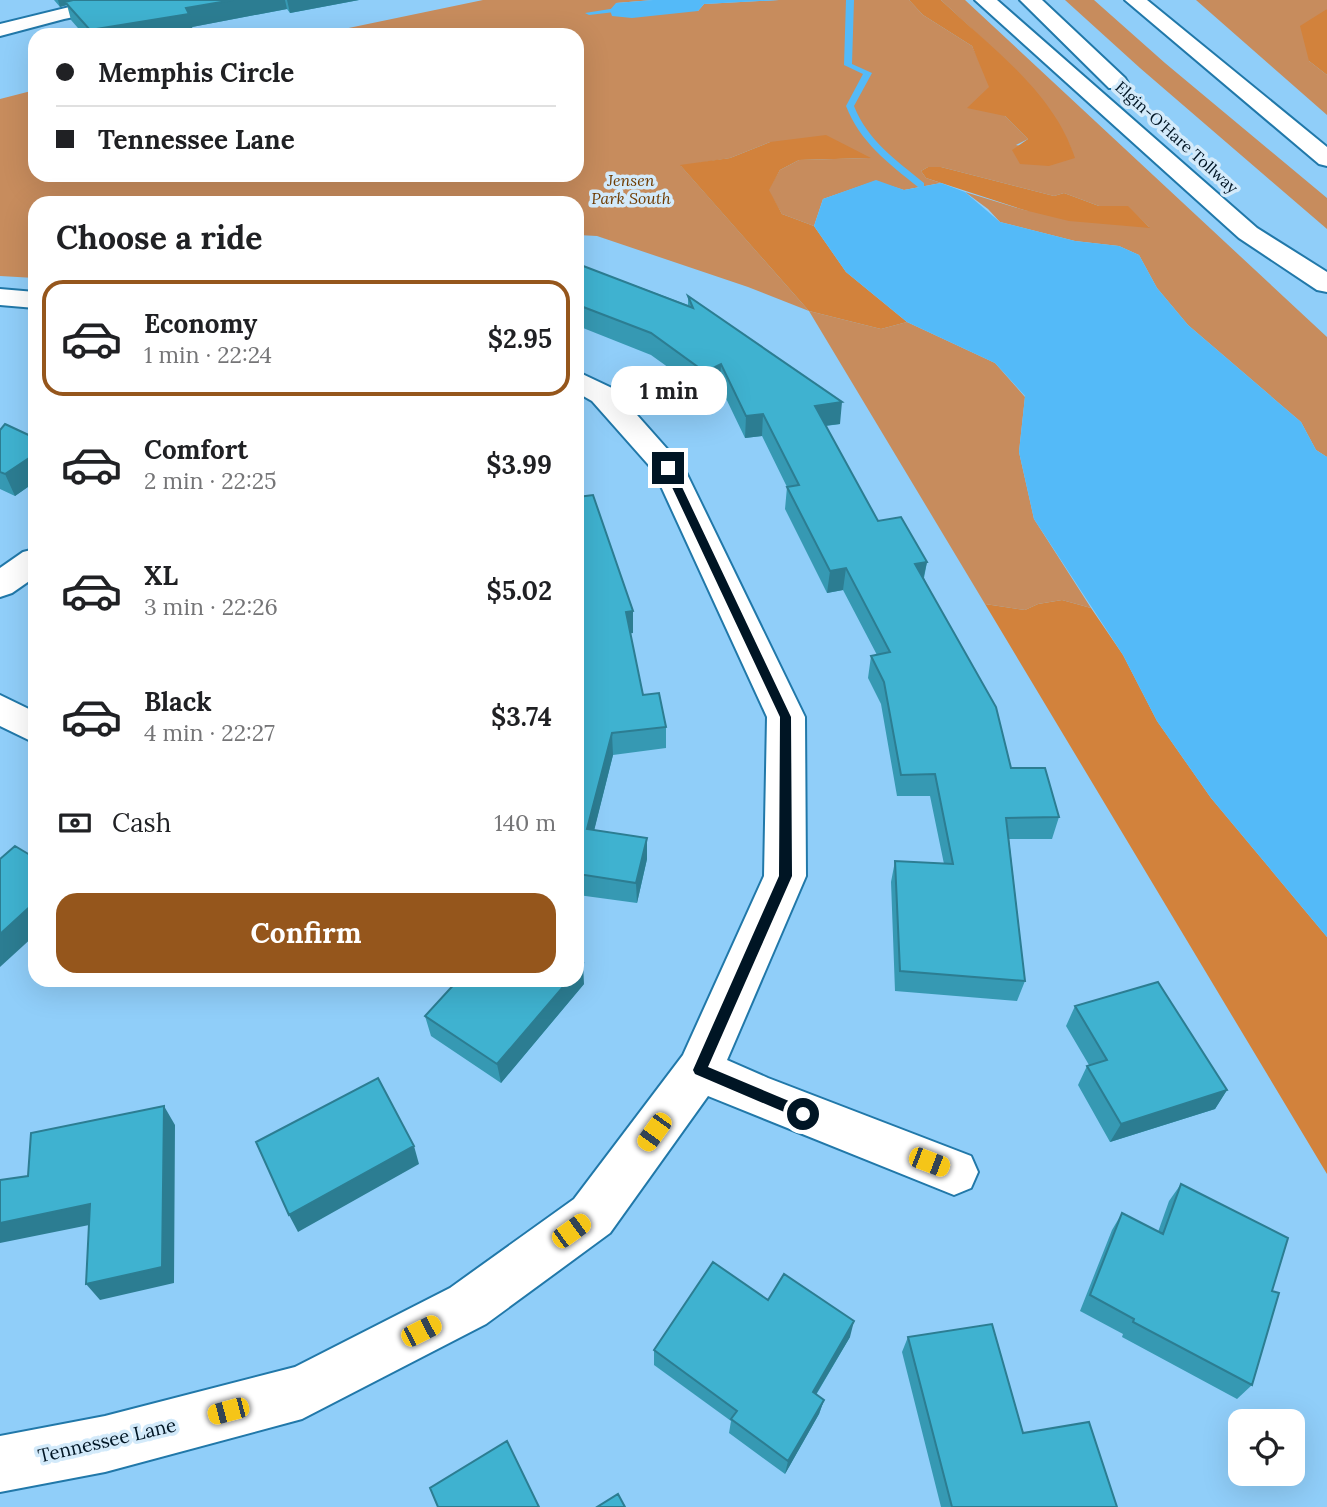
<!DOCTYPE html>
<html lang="en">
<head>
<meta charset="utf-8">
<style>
	body { margin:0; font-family:Lora,serif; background:#f6f6f6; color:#202124; height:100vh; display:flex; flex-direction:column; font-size:26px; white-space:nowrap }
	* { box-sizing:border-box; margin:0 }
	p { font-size:23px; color:#757577 }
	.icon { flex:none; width:38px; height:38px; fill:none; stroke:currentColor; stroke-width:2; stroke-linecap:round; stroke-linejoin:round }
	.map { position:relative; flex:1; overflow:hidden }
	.drawer { position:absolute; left:28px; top:196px; width:556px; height:791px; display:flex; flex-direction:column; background:#fff; border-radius:21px; box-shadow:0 7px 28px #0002 }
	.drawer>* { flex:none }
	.guide { position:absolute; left:28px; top:28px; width:556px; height:154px; border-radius:21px; box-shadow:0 7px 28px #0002; display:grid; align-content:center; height:154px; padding:0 28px; background:#fff }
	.controls { position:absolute; left:1228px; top:1409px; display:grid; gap:14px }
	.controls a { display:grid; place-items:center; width:77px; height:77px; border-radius:14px; background:#fff; box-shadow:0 7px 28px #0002; font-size:35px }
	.end { position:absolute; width:32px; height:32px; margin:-16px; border:9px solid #001524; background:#fff; box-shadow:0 0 0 4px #fff }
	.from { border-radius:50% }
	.bubble { position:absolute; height:49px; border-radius:21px; background:#fff; box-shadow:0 7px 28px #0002; font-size:23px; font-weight:700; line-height:49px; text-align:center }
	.car { position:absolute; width:21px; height:42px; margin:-21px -10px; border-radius:9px; box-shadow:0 0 5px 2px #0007; background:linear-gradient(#f5c518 24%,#345 0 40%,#f5c518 0 76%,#345 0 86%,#f5c518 0) }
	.guide b { display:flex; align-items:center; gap:24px; height:66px; font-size:26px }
	.guide b+b { border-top:2px solid #e0e0e0 }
	.guide i { width:18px; height:18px; background:#202124 }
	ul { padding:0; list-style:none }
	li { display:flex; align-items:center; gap:21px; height:116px; margin:0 14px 10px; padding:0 14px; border:4px solid transparent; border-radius:21px }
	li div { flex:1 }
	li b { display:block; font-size:26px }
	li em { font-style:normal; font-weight:700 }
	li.current { border-color:#95561c }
	li>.icon { width:63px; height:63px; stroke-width:1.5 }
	h2 { padding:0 28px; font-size:32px; line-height:84px }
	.pay { display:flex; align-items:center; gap:18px; height:77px; padding:0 28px; font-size:26px }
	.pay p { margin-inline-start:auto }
	.action { display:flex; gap:14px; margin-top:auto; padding:14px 28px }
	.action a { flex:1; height:80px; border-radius:21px; background:#95561c; color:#fff; font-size:28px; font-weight:700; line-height:80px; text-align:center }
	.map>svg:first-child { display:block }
</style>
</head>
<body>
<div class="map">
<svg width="1327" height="1507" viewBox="0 0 1327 1507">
	<rect width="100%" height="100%" fill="#90cef9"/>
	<!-- green -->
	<path fill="#c78c5d" d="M483,0h170l-37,3 82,8 6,-7 75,-4h130l14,15 49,31 33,70 23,23 -12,6 58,13c-12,-51 -94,-121 -133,-158h24l362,337v120l-11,-7 -15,-28 -113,-97 -31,-37 -18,-33 -20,-9 -44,-5 -75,-19 -12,-13 -23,-17 59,18 125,17 -21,-20 -29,-1 -35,-13 -10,3 -113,-29h-13l-7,4 5,7 15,5 -37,7 -29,-9 -52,18 -9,27 -32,-12 -14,-24 12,-20 19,-10 70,-2 -99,-16 -40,16 -49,8 128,145 72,18 26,-7 88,41 30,34 -6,55 15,67 57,89 -29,-8 -24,4 -13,6 -40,-6 -176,-293 -61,-24 -151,-51 -19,-1v-32h-543v75l-35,-2v-177l35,-9v85h543v-140h-263z
		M1065,0h29l71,63 162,135v31l-187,-161z
		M1196,0h131v9l-18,52 18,14v40z"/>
	<!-- forest -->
	<path fill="#d2823c" d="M909,0h32c48,46 113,92 134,158l-26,8 -29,-2 -8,-14 16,-11 -23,-23 -38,-8 22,-21 -17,-41 -49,-31z
		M1327,9v66l-18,-14 -9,-35z
		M826,135l45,23 -72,2 -19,10 -11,20 13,24 32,12 32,46 61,50 -26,7 -72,-18 -129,-146 50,-7 40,-16z
		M928,167h13l113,29 10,-3 35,13h29l22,22 -81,-7 -45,-11 -98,-32 -5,-7z
		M1062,600l29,8 32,47 34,66 54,77 116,139v237l-342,-570 40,6 13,-6z"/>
	<!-- water -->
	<path fill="#54baf8" d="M653,0h126l-75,4 -6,7 -66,7 -20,-2 -2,-6 6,-7z
		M876,180l28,10 37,-7 24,9 35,30 75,19 44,5 20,9 18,33 31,37 113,97 15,28 11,7v480l-116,-139 -54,-77 -34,-66 -89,-136 -15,-67 6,-56 -30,-33 -88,-41 -61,-50 -32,-46 9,-27z"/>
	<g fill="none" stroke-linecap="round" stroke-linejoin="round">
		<!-- stream -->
		<path fill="#54baf8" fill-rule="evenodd" d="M846,0h8l-2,64 20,9 -18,33c14,35 42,54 70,77v4h-6c-30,-24 -58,-45 -72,-81l17,-32 -19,-9z
			M629,6h3v4l-43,5 -4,-2z"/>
		<defs>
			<path id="minor" d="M98,0h42l-3,4 -73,15 -64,17v-12z
				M0,289l35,3v16l-35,-3z
				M578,372l36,17 70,79 121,249 1,159 -79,184 41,18 203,78 7,16 -7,16 -17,7 -246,-99 -98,137 -124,91 -184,95 -197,53 -105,20v-56l105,-20 190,-49 155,-79 124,-89 109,-144 81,-179 3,-159 -113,-246 -62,-70 -14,-8z
				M35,549v28l-23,16 -12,4v-29l23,-16z
				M0,695l35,17v31l-35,-17z"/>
			<path id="highway" d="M975,0h22l260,228 70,44v20l-10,-2 -78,-52z
				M1020,0h22l83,78 3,5 -3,5h-16z
				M1125,0h22l180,147v19l-8,-2z"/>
		</defs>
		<!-- minor casing -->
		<use href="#minor" stroke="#2178a9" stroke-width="4"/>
		<!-- highway casing -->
		<use href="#highway" stroke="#2178a9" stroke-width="4"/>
		<!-- minor -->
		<use href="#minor" fill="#fff" fill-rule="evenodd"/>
		<!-- highway -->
		<use href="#highway" fill="#fff" fill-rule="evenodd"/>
	</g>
	<!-- wall -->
	<path fill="#3699b3" d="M54,0h305l-69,13 -3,-4 -95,18 2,6 -13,2h-97l-13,-15 -4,-15 -7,2z
		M578,264l110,41v-9l152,128 -14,2 52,95 49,41 -3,16 87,190 48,49 -7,22h-43l16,142 -8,20 -122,-10 -4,-109 4,-21 49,3 -14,-68h-33l-16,-92 -13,-26 3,-22 6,-1 -34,-65 -16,3 -42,-84 2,-22 -25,-51 -17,2 -25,-52 -16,7 -53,-38 -73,-29z
		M0,430l35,8v44l-20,14 -15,-7z
		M578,497l55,114v22h-3l13,62 23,32v21l-53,7 -19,75 53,29 -10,44 -59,-8z
		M584,984l-83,99 -70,-47 -6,-20z
		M1075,1006l152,84 -12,19 -105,33 -32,-57 9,-19 2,-1 -23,-39z
		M1181,1184l91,107 -20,94 -15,14 -115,-62 1,-3 -43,-23 32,-81 10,-17 36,19 11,-31z
		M768,1300l82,37 -34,58 8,5 -5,14 -34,60 -56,-41 2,-12 -77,-56v-15z
		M908,1337l115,96 94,74h-176l-39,-155z"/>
	<!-- shaded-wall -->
	<path fill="#2c7d92" d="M58,0h29l-22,2 2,3 -7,2z
		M233,0h52l2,9 -95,18 2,6 -13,2h-89l-2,-5 96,-22z
		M287,0h72l-69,13z
		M721,364l-1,22 -16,7 1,-21z
		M842,402l-2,22 -27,3 2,-21z
		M763,414l-1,22 -17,2 1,-22z
		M35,454v28l-20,14 -10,-22z
		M927,562l-5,22 -7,-20z
		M846,568l-3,22 -16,3 3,-22z
		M633,611v22l-7,1v-22z
		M612,733l1,22 -24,96 -2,-22z
		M647,838v21l-10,44 -1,-20z
		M35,902v33l-35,32v-33z
		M583,963l1,21 -83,99 -4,-19 72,-84h9v-10z
		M1227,1090l-12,19 -105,33 11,-18z
		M164,1106l11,19 -1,158 -74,17 -14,-16z
		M414,1146l5,18 -121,68 -9,-17z
		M90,1204l14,18 -104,21v-20z
		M854,1321l-4,16 -41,69 4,-14z
		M824,1400l-5,14 -34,60 3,-13z"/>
	<!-- building -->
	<path fill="#3fb2d0" stroke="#2c7d92" stroke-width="2" d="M73,0h160l-47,8 3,6 -99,16 -25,-28z
		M578,264l115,44 -5,-12 154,106 -27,4 63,115 23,-4 26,45 -12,2 81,143 15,61h34l14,49 -53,1 19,163 -125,-10 -5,-110 58,3 -18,-90 -34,1 -17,-93 -13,-26 19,-4 -44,-84 -16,3 -43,-84 12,-2 -36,-71 -17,2 -25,-52 -16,8 -54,-39 -73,-28z
		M5,424l30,14v16l-30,20 -5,-2v-42z
		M593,495l40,116 -7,1 17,83 16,-2 7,34 -54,6 -25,96 60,9 -11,45 -58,-9v-174l2,-1 -2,-12v-190z
		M15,846l20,12v44l-35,32v-75z
		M578,960l5,3 -5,7z
		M458,980h111l-72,84 -72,-48z
		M1158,982l69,108 -106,34 -34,-58 20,-6 -32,-54z
		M378,1078l36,68 -125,69 -33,-73z
		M164,1106l-2,161 -76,17 4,-80 -90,19v-43l28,-4 3,-43z
		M1181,1184l107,54 -16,53 7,2 -27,92 -119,-63 1,-3 -44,-24 32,-82 41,21z
		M713,1262l55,38 16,-26 70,47 -41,71 11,8 -36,61 -57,-42 6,-8 -83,-61z
		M992,1324l31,109 66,-11 28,85h-165l-44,-170z
		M507,1441l32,66h-101l-8,-19z
		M618,1494l7,13h-28z"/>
	<!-- route -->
	<path fill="#001524" d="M668,465l5,3 118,249 1,159 -84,191 100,42v9l-5,2 -108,-46 -2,-4 86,-194 1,-159 -117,-249z"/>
	<g text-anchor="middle" stroke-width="7" stroke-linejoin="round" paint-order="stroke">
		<!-- far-street labels -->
		<g font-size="16" fill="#001524" stroke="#d3eafa">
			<text transform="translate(1177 137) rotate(42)" y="6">Elgin-O'Hare Tollway</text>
		</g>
		<!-- far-park labels -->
		<g font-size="16" font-style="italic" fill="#6f3b01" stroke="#d3eafa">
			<text x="631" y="186">Jensen<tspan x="631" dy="18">Park South</tspan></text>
		</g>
		<!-- street labels -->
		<g font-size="19" fill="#001524" stroke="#d3eafa">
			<text transform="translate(107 1440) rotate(-13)" y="7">Tennessee Lane</text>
		</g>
	</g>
</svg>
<div class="controls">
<a><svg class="icon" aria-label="locate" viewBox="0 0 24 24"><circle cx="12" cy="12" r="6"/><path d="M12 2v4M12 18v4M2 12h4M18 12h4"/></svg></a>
</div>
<i class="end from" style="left:803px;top:1114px"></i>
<i class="end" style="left:668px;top:468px"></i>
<div class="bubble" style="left:611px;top:366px;width:116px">1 min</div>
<i class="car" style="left:654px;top:1132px;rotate:216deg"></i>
<i class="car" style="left:929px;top:1162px;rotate:111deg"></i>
<i class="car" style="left:571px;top:1231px;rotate:54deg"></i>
<i class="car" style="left:421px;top:1331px;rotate:63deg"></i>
<i class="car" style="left:228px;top:1411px;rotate:255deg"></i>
<div class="guide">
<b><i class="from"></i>Memphis Circle</b>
<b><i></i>Tennessee Lane</b>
</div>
<section class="drawer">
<h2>Choose a ride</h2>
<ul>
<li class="current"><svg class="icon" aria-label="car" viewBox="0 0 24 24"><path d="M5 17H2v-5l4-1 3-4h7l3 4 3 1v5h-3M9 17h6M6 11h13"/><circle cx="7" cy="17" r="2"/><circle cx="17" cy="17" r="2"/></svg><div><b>Economy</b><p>1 min · 22:24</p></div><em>$2.95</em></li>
<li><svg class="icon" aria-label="car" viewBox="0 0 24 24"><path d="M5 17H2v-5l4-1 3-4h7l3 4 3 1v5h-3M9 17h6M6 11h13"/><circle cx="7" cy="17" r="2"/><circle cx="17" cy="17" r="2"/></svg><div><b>Comfort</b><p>2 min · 22:25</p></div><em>$3.99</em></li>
<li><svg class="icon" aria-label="car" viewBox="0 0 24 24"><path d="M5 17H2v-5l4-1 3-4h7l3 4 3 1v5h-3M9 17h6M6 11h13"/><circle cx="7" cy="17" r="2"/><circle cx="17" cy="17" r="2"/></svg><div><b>XL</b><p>3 min · 22:26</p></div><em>$5.02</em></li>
<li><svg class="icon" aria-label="car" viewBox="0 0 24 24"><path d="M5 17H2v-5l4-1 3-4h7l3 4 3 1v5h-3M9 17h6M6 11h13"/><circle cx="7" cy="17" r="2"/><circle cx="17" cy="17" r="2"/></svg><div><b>Black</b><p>4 min · 22:27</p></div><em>$3.74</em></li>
</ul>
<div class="pay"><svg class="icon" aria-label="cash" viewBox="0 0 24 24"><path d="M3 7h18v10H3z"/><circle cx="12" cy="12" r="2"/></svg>Cash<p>140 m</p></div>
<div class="action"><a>Confirm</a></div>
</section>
</div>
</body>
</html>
